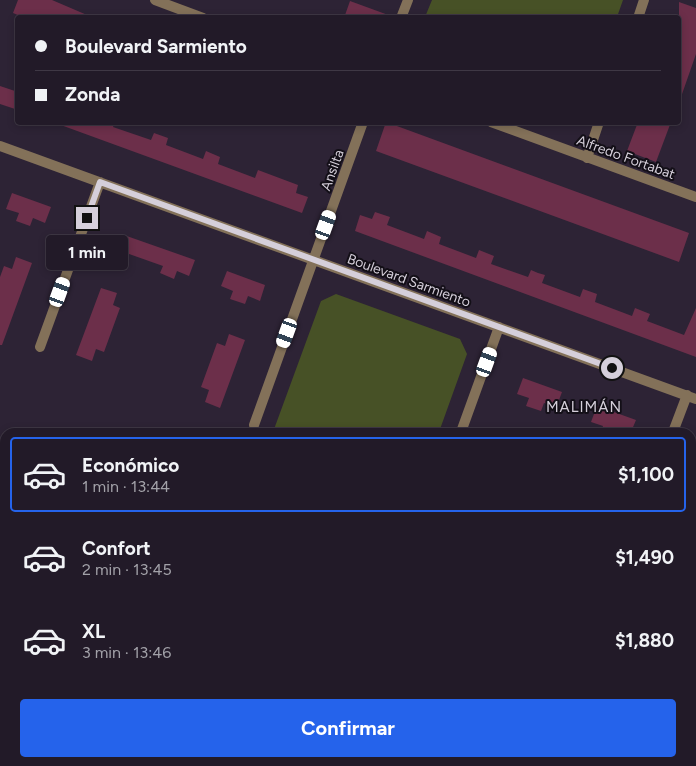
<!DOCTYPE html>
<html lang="es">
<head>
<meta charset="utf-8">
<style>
	body { margin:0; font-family:Figtree,sans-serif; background:#2a2330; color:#f1f3f6; height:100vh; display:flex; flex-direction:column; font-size:19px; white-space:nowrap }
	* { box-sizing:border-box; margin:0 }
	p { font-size:16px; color:#a2a1a8 }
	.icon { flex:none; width:28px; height:28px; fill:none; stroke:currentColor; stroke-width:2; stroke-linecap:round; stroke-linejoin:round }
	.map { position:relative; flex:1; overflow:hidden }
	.panel { position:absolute; left:0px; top:428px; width:696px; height:339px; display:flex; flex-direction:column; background:#221a28; border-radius:15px 15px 0 0; box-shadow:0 2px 8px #0003,0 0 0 1px #3f3845 }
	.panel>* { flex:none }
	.guide { position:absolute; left:15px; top:15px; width:666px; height:110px; border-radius:5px; box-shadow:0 2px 8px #0003,0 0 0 1px #3f3845; display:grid; align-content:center; height:110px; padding:0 20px; background:#221a28 }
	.end { position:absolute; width:22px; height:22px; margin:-11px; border:6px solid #d5cfda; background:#111; box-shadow:0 0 0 2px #111 }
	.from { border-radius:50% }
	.bubble { position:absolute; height:35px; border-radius:5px; background:#221a28; box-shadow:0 2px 8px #0003,0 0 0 1px #3f3845; font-size:16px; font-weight:700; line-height:35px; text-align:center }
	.car { position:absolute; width:15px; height:30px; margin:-15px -8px; border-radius:6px; box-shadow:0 0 4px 1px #0007; background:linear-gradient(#fff 24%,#345 0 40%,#fff 0 76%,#345 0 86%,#fff 0) }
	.guide b { display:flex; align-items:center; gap:18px; height:48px; font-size:19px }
	.guide b+b { border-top:1px solid #3f3845 }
	.guide i { width:12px; height:12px; background:#f1f3f6 }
	ul { padding:9px 0 0; list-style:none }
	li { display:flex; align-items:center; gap:15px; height:75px; margin:0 10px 8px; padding:0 10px; border:2px solid transparent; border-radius:5px }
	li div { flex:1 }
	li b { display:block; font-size:19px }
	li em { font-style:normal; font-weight:700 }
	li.current { border-color:#2563eb }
	li>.icon { width:45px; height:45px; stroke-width:1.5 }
	.button { display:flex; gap:10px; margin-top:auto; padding:10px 20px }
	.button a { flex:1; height:58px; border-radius:5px; background:#2563eb; color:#fff; font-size:20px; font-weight:700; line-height:58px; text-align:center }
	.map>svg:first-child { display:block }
</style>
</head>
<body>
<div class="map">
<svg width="696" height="766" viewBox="0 0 696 766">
	<rect width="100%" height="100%" fill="#2d2335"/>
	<!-- green -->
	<path fill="#475126" d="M432,0h191l-6,17h-192z
		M336,294l124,45 7,15 -28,78h-166l48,-131z"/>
	<!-- building -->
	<path fill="#6c2f4a" d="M18,0h34l42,18h-69l-12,-5z
		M350,1l41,15v2h-47z
		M679,2l17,6v46l-15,43 -2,-1z
		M0,86l18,6v18l-18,-6z
		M58,122h57l-2,5 38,13 3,-7 14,5 -2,7 37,14 3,-8 14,6 -2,7 37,14 3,-8 40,15 -2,8 12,4 -6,16 -244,-89z
		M386,122l303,111 -10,29 -303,-111z
		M638,122h33l-15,40 -29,-11z
		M12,193l39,14 -6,16 -12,-5 -3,8 -14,-5 3,-8 -13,-4z
		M375,212l15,5 -3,8 37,14 3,-8 14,6 -2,7 37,14 3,-8 15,6 -3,8 37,13 3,-7 7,3 7,2 -3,8 38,14 3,-8 14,5 -2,8 37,14 3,-8 15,6 -3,7 37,14 12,-27v49l-341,-126 5,-16 12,4z
		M121,234l74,26 -6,16 -12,-5 -3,8 -14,-6 3,-7 -48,-17z
		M16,257l16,6 -30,82h-2v-68l4,-11 8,3z
		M227,271l38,14 -5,16 -12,-5 -3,8 -15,-5 3,-8 -12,-5z
		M101,288l16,5 -4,12 7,3 -16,44 -8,-3 -4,12 -16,-6z
		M229,334l16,6 -25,68 -15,-6 4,-12 -8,-3 16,-44 8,3z
		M523,378l39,14 -6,16 -12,-5 -3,8 -15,-5 3,-8 -12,-4z
		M597,406l39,14 -5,12h-30l2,-6 -12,-4z"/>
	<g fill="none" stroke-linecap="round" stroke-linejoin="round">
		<!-- minor -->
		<path stroke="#837159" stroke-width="10" d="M155,0l48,18
			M401,18l7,-18
			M638,18l6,-18
			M491,122l205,75
			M0,146l696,253
			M587,158l12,-36
			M40,347l60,-165
			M254,425l109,-303
			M461,432l38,-105
			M673,432l14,-37"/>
	</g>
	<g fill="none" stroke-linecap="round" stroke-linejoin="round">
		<!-- route -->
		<path stroke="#d5cfda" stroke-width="6" d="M87,218l13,-36 512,186"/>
	</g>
	<g text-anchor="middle" stroke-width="4" stroke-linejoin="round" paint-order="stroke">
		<!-- street labels -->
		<g font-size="14" fill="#d5cfda" stroke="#130f17">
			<text transform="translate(626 157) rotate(20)" y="5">Alfredo Fortabat</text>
			<text transform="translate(332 170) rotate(-70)" y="5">Ansilta</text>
			<text transform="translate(409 280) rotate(20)" y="5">Boulevard Sarmiento</text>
		</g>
		<!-- neighbourhood labels -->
		<g font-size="15" letter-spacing="1" fill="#d5cfda" stroke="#130f17">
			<text x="584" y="412">MALIMÁN</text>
		</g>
	</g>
</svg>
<i class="end from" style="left:612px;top:368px"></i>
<i class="end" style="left:87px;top:218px"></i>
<div class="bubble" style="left:46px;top:235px;width:82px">1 min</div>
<i class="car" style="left:326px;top:225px;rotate:20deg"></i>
<i class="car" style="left:60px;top:292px;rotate:20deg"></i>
<i class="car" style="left:287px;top:333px;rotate:200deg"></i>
<i class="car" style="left:487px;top:362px;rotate:20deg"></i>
<div class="guide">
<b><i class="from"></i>Boulevard Sarmiento</b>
<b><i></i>Zonda</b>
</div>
<section class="panel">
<ul>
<li class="current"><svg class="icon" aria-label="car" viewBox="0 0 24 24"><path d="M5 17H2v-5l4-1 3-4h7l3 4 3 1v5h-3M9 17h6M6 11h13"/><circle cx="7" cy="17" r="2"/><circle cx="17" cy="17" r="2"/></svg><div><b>Económico</b><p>1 min · 13:44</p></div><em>$1,100</em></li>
<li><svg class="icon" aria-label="car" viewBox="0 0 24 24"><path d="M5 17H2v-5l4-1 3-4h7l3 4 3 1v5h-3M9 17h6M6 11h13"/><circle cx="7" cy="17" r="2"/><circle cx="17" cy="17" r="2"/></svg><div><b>Confort</b><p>2 min · 13:45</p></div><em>$1,490</em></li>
<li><svg class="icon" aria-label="car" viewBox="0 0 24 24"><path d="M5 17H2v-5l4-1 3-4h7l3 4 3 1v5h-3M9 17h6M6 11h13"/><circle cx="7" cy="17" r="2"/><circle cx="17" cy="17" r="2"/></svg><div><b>XL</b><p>3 min · 13:46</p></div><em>$1,880</em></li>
</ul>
<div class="button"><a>Confirmar</a></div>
</section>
</div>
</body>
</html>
